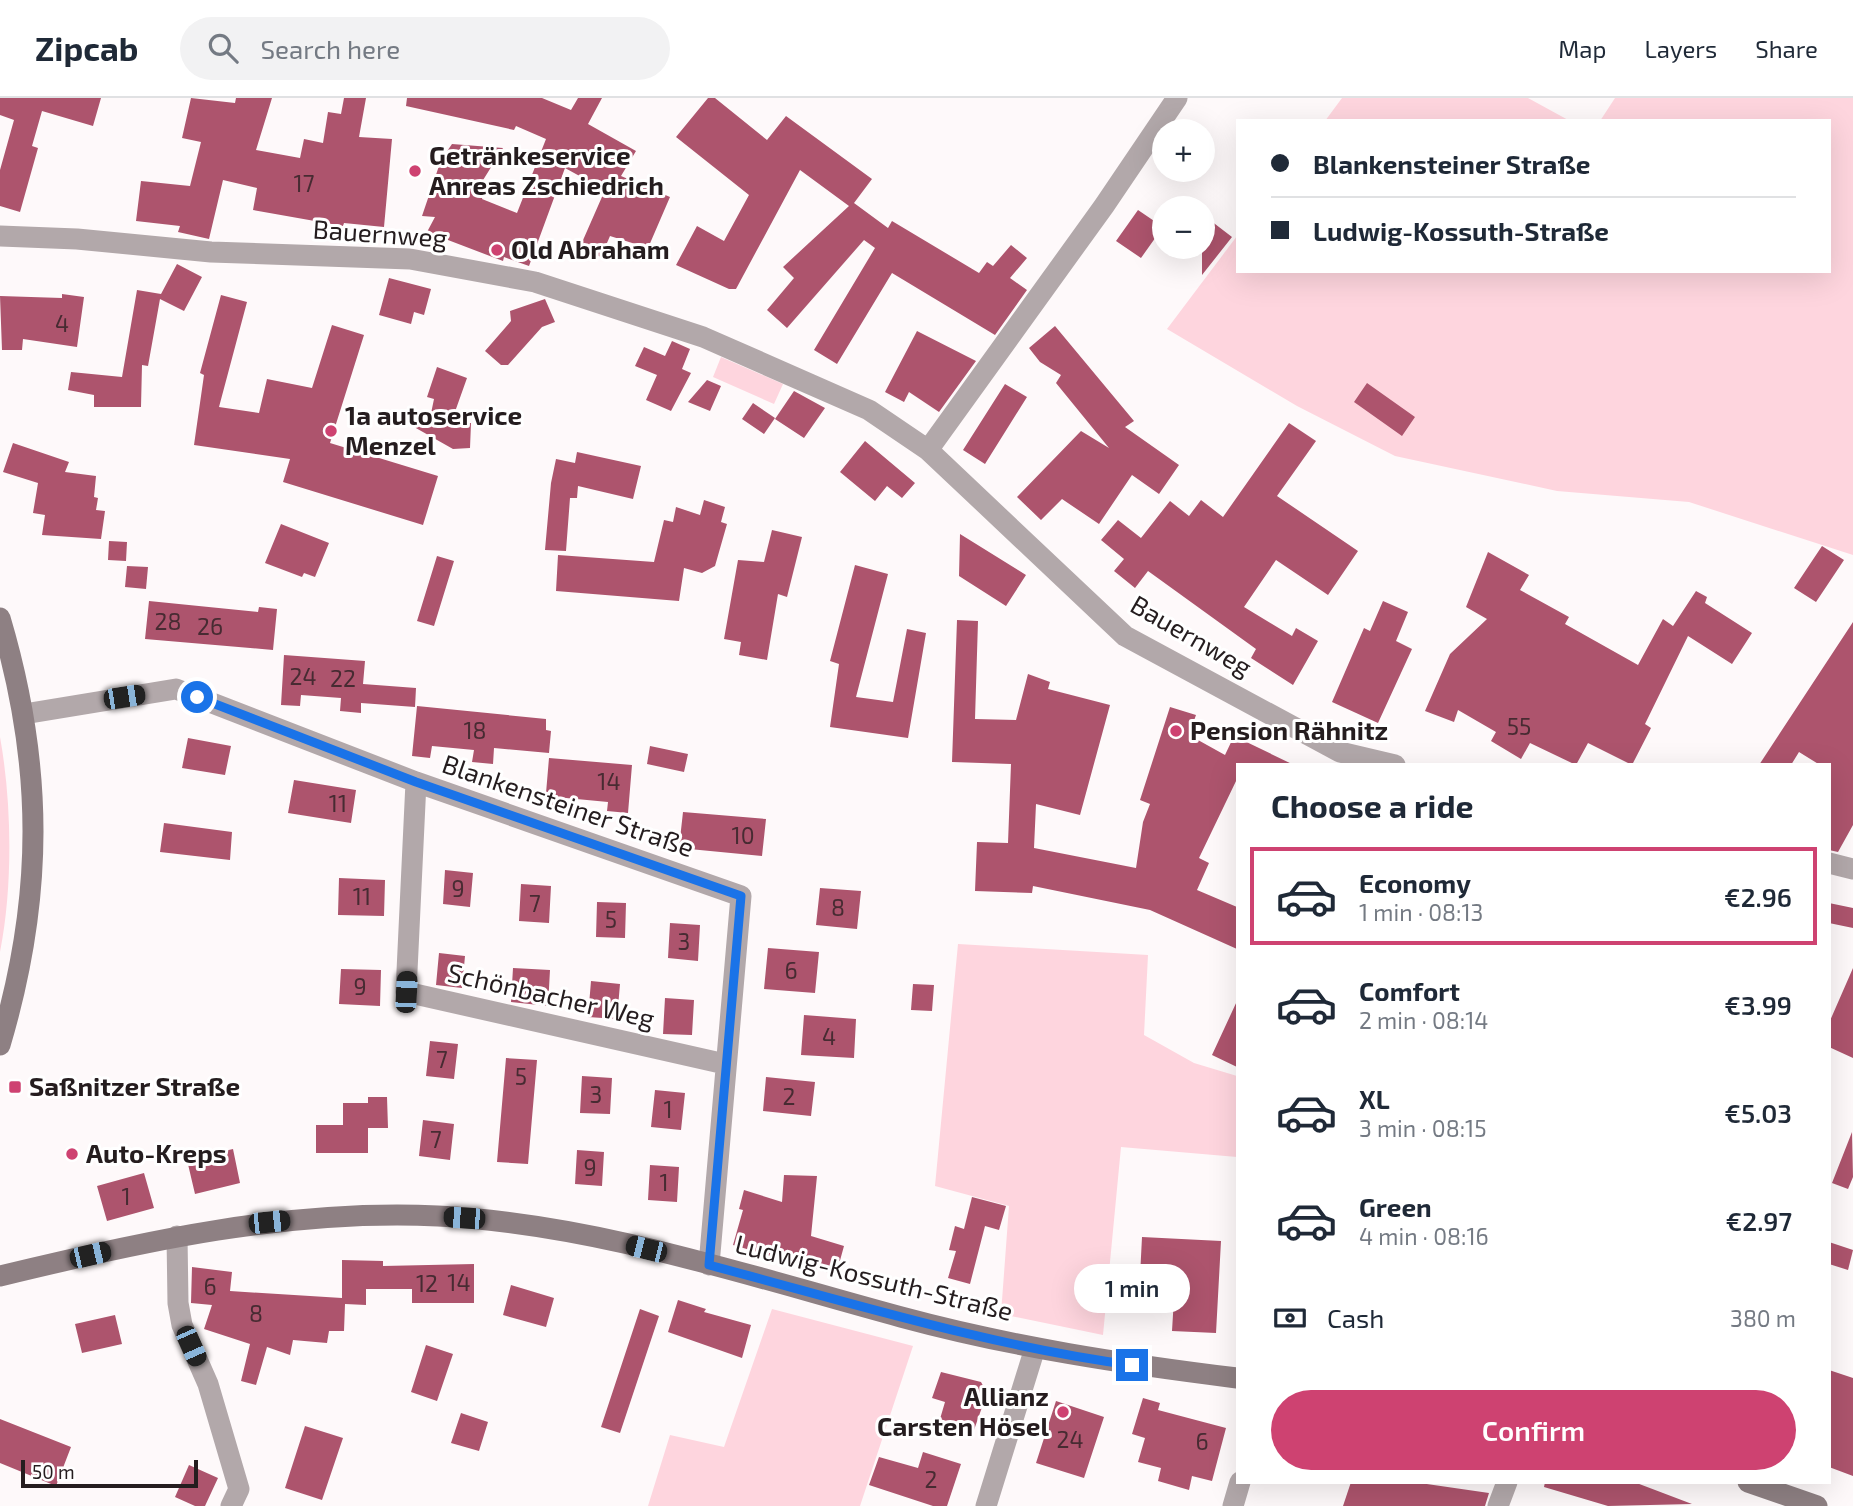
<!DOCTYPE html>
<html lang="en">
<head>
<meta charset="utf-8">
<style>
	body { margin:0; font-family:"Exo 2",sans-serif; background:#f2f2f3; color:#1f2937; height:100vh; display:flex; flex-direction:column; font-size:26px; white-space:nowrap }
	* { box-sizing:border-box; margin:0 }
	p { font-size:23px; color:#747a83 }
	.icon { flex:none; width:38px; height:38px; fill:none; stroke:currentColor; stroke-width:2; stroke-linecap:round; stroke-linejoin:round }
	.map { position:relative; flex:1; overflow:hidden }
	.side { position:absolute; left:1236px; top:665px; width:595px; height:721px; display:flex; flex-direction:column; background:#fff; border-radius:0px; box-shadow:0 7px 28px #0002 }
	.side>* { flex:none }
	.banner { position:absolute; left:1236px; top:21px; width:595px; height:154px; border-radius:0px; box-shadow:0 7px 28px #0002; display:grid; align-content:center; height:154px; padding:0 35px; background:#fff }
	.buttons { position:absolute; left:1152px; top:21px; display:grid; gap:14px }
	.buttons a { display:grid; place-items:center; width:63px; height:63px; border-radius:50%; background:#fff; box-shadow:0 7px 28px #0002; font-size:35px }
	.scale { position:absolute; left:21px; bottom:18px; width:177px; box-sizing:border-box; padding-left:7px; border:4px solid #251d1f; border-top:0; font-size:19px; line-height:24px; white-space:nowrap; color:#251d1f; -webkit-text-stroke:5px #fff; paint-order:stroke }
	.end { position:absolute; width:32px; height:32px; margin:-16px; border:9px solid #1a73e8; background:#fff; box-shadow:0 0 0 4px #fff }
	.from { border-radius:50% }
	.bubble { position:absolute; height:49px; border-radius:24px; background:#fff; box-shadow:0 7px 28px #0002; font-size:23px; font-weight:600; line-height:49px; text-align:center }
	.car { position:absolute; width:21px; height:42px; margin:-21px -10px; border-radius:9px; box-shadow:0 0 5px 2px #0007; background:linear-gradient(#222 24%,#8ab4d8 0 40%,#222 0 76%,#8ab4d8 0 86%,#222 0) }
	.banner b { display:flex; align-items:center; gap:24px; height:66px; font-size:26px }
	.banner b+b { border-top:2px solid #e0e1e3 }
	.banner i { width:18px; height:18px; background:#1f2937 }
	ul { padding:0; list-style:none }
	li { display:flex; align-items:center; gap:21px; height:98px; margin:0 14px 10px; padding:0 21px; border:4px solid transparent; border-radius:0px }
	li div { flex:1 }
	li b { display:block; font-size:26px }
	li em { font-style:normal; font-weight:600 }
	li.selected { border-color:#ce4271 }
	li>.icon { width:63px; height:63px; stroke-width:1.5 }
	h2 { padding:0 35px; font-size:32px; line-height:84px }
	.pay { display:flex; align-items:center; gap:18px; height:77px; padding:0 35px; font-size:26px }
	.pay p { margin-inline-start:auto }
	.cta { display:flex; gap:14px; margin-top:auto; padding:14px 35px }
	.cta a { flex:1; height:80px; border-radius:42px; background:#ce4271; color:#fff; font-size:28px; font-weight:600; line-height:80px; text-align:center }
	header { display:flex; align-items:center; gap:42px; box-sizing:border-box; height:98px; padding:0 35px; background:#fff; border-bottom:2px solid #e0e1e3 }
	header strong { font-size:33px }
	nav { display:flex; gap:38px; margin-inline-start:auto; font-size:24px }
	.search { width:490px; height:63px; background:#f2f2f3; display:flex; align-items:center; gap:18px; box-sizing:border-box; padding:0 24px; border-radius:38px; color:#747a83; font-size:26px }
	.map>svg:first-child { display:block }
</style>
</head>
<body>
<header>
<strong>Zipcab</strong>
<div class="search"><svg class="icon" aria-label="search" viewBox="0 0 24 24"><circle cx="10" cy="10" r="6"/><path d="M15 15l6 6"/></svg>Search here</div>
<nav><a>Map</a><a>Layers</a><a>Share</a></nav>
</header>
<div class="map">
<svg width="1853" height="1408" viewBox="0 0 1853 1408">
	<rect width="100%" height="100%" fill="#fef9fa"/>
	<!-- green -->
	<path fill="#fed5de" d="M1342,0h186l42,23h-245z
		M1615,0h238v457l-164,-53 -132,-11 -162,-35 -98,-50 -130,-77 70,-93v35h592v-150h-229z
		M721,259l62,27 -9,20 -61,-27z
		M0,639c12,66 13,150 0,215z
		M958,846l190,11 -4,80 50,28 43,13v81l-116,-10 -18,188 -102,-21 8,-108 -74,-20z
		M772,1211l141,37 -53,160h-212l22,-71 54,12z"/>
	<!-- building -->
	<path fill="#ad546d" d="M0,0h101l-8,28 -51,-15 -10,35 6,2 -18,64 -20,-6v-36l14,-50 -14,-5z
		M191,0l44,5 1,-5h36l-16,52 44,8 4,-19 19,4 5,-31 13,2 3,-16h22l-7,39 33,2 -8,88 -40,-4 -1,3 -90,-16 4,-22 -34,-8 -14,59 -31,-7 2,-6 -44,-5 5,-40 49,5 11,-44 -19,-4z
		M407,0h135l29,12 7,-12h24l-14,26 48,27 -15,25 49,21 -22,51 -38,-12 -9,21 -21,-10 25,-57 -40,-22 -36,98 -25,-9 -1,4 -76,-29 8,-15 -13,-1 19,-56 11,-16 51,4 -28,45 8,2 -1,4 35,14 29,-74 -30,-13 -2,4 -108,-24z
		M708,0h7l52,42 19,-24 86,63 -18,24 34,25 4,-7 87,52 8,-11 6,4 18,-21 16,13 -17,20 17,12 -32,45 -103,-62 -55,91 -23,-14 61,-102 -11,-8 -77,88 -20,-18 27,-32 -11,-11 66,-61 -49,-36 -64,119h-7l-53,-24 21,-39 27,15 25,-46 -73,-58z
		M1138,112l25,17 -22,31 -25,-17z
		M1202,116l30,23 -30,38z
		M177,166l25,13 -18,34 -24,-12 -12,67 -6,-1 -1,42h-47v-12l-26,-5 3,-18 51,5 15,-87 24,4z
		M389,180l42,11 -7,26 -10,-3 -3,12 -32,-9z
		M62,196l22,3 -7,50 -54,-8 -1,11h-20l-2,-54 62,2z
		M221,197l26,7 -28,105 40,6 8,-34 45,9 20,-63 32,10 -34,108 108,33 -15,49 -140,-43 7,-23 -96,-14 10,-70 -4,-2z
		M545,201l10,23 -13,5 -34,38h-7l-16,-14 26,-30 -1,-10z
		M1055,228l79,95 -9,6 54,38 -20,29 -27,-19 -33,49 -37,-25 -21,21 -24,-23 64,-66 28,17 -53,-65 5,-8 -21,-13 -11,-14z
		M917,233l59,30 -37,51 -30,-20 -5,10 -19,-10z
		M672,243l18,8 -8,20 9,4 -20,38 -25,-11 11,-25 -22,-9 9,-19 21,9z
		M437,269l30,11 -16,45h20l-1,25 -17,1 -46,-26h22l5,-24 -7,-2z
		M707,282l14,6 -11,25 -22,-9z
		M1367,285l48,34 -13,19 -48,-34z
		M1005,286l22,13 -42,67 -22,-14z
		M794,293l31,17 -21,30 -29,-19z
		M753,305l22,15 -11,16 -22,-15z
		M1289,325l27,18 -39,55 81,55 -30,44 -52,-35 -32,47 48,29 4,-8 22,13 -25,44 -42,-27 5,-9 -108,-78 -13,17 -21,-17 10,-12 -23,-19 17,-20 23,18 29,-37 19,15 12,-16 22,17z
		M865,343l50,42 -13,15 -15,-12 -12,15 -35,-29z
		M13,345l56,19 -4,10 31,4 -2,21 4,1 -2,12 9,1 -4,28 -59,-4 3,-20 -12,-2 5,-30 -35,-11z
		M577,354l64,14 -8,33 -55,-13 -1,12h-7l-4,53 -21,-1 6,-67 5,-24 19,4z
		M704,402l21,7 -4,15 6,2 -12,42 -13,7 -18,-5 -5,33 -123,-10 2,-36 96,7 10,-42 9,2 3,-15 24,8z
		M281,426l48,19 -14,34 -11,-4 -2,4 -37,-14z
		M772,432l30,7 -15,60 -9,-3 -11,66 -28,-5 2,-13 -17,-3 14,-79 26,2z
		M960,436l66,41 -20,31 -47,-30z
		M109,443l18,1 -1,19 -18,-1z
		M1822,448l22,14 -28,42 -22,-14z
		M1488,454l41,23 -9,15 49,27 -4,7 73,41 25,-46 10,7 23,-35 11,6 -2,6 47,30 -20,31 -44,-28 -43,88 6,4 -19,37 -44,-22 -12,22 -46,-22 -9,16 -30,-18 5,-9 -38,-22 -4,12 -29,-11 25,-57 37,-35 -21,-12z
		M437,458l17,5 -20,65 -17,-5z
		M855,467l33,9 -32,123 37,5 14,-73 19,4 -18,105 -78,-11 9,-63 -9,-3z
		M127,468l21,1 -2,22 -21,-2z
		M149,503l109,11 1,-5 18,2 -4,41 -128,-11z
		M1383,503l25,11 -12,29 16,8 -34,74 -46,-21 32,-74 6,3z
		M957,522l21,1 -3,98 41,1 12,-46 22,8 -2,7 62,16 -30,110 -44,-11 -2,44 102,20 7,-46 7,-18 -10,-4 30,-93 26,8 -7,20 36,20 9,-19 60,29h-57v14l-38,79 10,5 -12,27 40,17v42l-87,-39 -117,-24 -1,7 -57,-2 2,-49 31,1 3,-79 -59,-2z
		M1853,524v203l-15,27 -9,-2v-85h-9l-21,-13 -8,13h-32z
		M284,557l81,6 -2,23 53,4 -1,19 -54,-4v10l-21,-2 1,-13 -40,-3 -1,11 -19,-1z
		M417,608l129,13v11l5,1 -2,22 -55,-5 -1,16 -21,-2 2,-12 -42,-4 -2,12 -18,-2z
		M188,640l43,8 -6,29 -43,-7z
		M650,648l38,8 -4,18 -37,-8z
		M549,660l83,7 -4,48 -21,-2 1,-9 -42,-4 -1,8 -20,-1z
		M294,682l62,10 -5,33 -63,-10z
		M683,714l83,7 -4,37 -83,-8z
		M164,725l68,9 -2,28 -70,-8z
		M445,772l28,3 -3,34 -27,-3z
		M339,780l46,2 -1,36 -46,-1z
		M521,786l30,2 -2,37 -30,-2z
		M820,790l41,3 -4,38 -41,-4z
		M597,804l29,1 -1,35 -29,-1z
		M1829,805l24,5v20l-24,-5z
		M670,825l30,2 -2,36 -30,-3z
		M768,850l51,4 -4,41 -51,-4z
		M439,855l26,3 -3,32 -26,-3z
		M513,870l37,2 -2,36 -37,-4z
		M1853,870v90l-24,-11v-24z
		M341,871l40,1 -1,36 -41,-2z
		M591,883l29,3 -3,35 -29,-2z
		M913,886l21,1 -2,26 -21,-1z
		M665,900l29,2 -2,35 -29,-1z
		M1237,903v66l-25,-12z
		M804,917l52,4 -2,39 -53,-3z
		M430,943l28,3 -4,35 -28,-3z
		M506,960l31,2 -9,104 -31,-2z
		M582,978l30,2 -2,36 -30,-1z
		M766,979l49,5 -4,34 -48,-5z
		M655,992l30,3 -4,37 -30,-3z
		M368,999h19l1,31h-20v25h-52v-28h27v-22h25z
		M423,1022l31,4 -4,36 -31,-4z
		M1852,1034l1,45 -5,12 -16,-6z
		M233,1051l7,34 -45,11 -8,-34z
		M577,1052l27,2 -2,34 -27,-2z
		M650,1067l29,2 -2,35 -29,-2z
		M144,1075l10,35 -47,13 -10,-35z
		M784,1077l33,1 -6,60 33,10 -8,29 -103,-30 10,-35 -4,-1 5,-19 38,12z
		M972,1099l34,9 -7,24 -14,-4 -15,58 -22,-6 8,-27 -7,-1 6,-24 9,3z
		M1142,1139l79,4 -5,92 -44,-2 2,-33 -35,-2z
		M1829,1144l24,8 -5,20 -19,-6z
		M342,1162l41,1v5l91,-2v39h-62v-14h-46v16l-21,-1 -1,27h-15l-2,12 -34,-3 -3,15 -23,-8 -11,38 -15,-4 9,-37 -46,-15 8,-24 -21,-2 1,-36 40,5 -2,19 112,7z
		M511,1187l43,13 -8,29 -43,-12z
		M678,1202l28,9 -2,3 47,13 -9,33 -74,-26z
		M640,1211l19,7 -39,117 -19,-6z
		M115,1217l7,29 -40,9 -7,-29z
		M426,1247l27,9 -16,47 -26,-9z
		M1829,1272l24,8v98l-24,-9z
		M941,1274l40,10 6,11 -13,37 -34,-11 5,-17 -13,-4z
		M1143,1300l17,5 -2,7 68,18 -14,53 -20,-5 -3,14 -31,-9 3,-13 -23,-6 7,-24 -13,-4z
		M1056,1303l48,16 -20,61 -48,-15z
		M461,1315l27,9 -9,29 -28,-8z
		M0,1321l71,28 -15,39 -56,-23z
		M305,1328l38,12 -21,62 -37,-12z
		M923,1354l38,12 -14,42h-14l-64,-21 10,-28 39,11z
		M189,1367l29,13 -13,28h-10l-20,-9z
		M1351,1384h62l76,11 -4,13h-142z
		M1545,1384h89l58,22 -84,2 -64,-19z"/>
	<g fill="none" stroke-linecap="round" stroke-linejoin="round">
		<!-- street -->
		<path stroke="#b2a8aa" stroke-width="21" d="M0,138l77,3 134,13 199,7 125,23 168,55 166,73 59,40 197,186 215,116 55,13
			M928,352l176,-244 73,-108
			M24,616l152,-25 240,93 325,114 -32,369
			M416,684l-10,210 319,72
			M1829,765l24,6
			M177,1138l1,67 4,22 26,59 31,105 -8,17
			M986,1408l49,-158
			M1233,1408l7,-24
			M1498,1408l9,-24"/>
		<!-- secondary -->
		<path stroke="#8e8083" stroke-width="21" d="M0,520c44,148 44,279 0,427
			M0,1178c144,-35 289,-67 438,-60 158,8 311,60 463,101 111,30 223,47 336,61
			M1748,1384l69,24"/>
	</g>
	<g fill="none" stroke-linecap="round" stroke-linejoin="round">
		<!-- route -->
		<path stroke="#1a73e8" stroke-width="9" d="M197,599l219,85 325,114 -32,369c140,37 280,81 423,100"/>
	</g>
	<!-- markers -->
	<g fill="#ce4271" stroke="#fff" stroke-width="2.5">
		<circle cx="415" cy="73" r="7"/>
		<circle cx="497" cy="152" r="7"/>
		<circle cx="331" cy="333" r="7"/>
		<circle cx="1176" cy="633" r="7"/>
		<rect x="8" y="982" width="14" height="14" rx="3.5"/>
		<circle cx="72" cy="1056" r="7"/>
		<circle cx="1063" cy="1314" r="7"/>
	</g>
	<g text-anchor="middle" stroke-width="6" stroke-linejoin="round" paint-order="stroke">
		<!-- number labels -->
		<g font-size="23" fill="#472b32">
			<text x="304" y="94">17</text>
			<text x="62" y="234">4</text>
			<text x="168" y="532">28</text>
			<text x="210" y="537">26</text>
			<text x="303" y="587">24</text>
			<text x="343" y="589">22</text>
			<text x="1519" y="637">55</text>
			<text x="475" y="641">18</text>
			<text x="609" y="692">14</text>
			<text x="338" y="714">11</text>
			<text x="743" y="746">10</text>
			<text x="458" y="799">9</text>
			<text x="362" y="807">11</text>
			<text x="535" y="814">7</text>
			<text x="838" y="818">8</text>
			<text x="611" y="830">5</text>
			<text x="684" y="852">3</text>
			<text x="791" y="881">6</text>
			<text x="360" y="897">9</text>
			<text x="829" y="947">4</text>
			<text x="442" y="970">7</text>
			<text x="521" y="987">5</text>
			<text x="596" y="1005">3</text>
			<text x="789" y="1007">2</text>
			<text x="668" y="1020">1</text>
			<text x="436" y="1050">7</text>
			<text x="590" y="1078">9</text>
			<text x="664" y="1093">1</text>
			<text x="126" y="1107">1</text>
			<text x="459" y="1193">14</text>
			<text x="427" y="1194">12</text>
			<text x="210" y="1197">6</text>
			<text x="256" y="1224">8</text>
			<text x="1070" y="1350">24</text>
			<text x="1202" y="1352">6</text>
			<text x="931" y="1390">2</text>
		</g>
		<!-- poi labels -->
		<g font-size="26" font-weight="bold" fill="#251d1f" stroke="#fff" text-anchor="start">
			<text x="429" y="67">Getränkeservice<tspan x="429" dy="30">Anreas Zschiedrich</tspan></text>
			<text x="511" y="161">Old Abraham</text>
			<text x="345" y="327">1a autoservice<tspan x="345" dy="30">Menzel</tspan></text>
			<text x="1190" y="642">Pension Rähnitz</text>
			<text x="29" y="998">Saßnitzer Straße</text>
			<text x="86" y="1065">Auto-Kreps</text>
			<text x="1049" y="1308" text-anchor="end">Allianz<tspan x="1049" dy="30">Carsten Hösel</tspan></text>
		</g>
		<!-- street labels -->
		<g font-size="26" fill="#251d1f" stroke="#fff">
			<text transform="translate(380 136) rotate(4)" y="9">Bauernweg</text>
			<text transform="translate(1191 538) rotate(30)" y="9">Bauernweg</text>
			<text transform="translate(568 708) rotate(19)" y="9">Blankensteiner Straße</text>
			<text transform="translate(551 898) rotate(13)" y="9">Schönbacher Weg</text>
			<text transform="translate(874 1180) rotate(14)" y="9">Ludwig-Kossuth-Straße</text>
		</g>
	</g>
</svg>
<div class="buttons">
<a>+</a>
<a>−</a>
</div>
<div class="scale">50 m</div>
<i class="end from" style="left:197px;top:599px"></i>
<i class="end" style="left:1132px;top:1267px"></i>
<div class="bubble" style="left:1074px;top:1166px;width:116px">1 min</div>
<i class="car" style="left:124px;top:599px;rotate:81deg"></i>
<i class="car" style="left:406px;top:894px;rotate:3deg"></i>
<i class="car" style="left:464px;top:1120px;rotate:274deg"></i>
<i class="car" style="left:269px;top:1124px;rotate:84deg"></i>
<i class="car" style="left:646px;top:1151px;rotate:284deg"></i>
<i class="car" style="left:90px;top:1157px;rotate:77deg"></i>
<i class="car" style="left:191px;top:1248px;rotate:156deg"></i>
<div class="banner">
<b><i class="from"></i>Blankensteiner Straße</b>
<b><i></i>Ludwig-Kossuth-Straße</b>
</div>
<section class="side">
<h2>Choose a ride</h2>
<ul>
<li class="selected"><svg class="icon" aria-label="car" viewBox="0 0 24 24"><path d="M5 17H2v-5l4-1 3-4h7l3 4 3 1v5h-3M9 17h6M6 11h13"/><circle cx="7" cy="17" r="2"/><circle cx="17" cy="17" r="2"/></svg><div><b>Economy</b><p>1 min · 08:13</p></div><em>€2.96</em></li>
<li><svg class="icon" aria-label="car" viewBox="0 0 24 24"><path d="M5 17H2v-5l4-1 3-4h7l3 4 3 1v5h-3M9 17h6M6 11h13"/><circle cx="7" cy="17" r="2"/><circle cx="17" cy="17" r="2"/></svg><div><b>Comfort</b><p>2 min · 08:14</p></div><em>€3.99</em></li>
<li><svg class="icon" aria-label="car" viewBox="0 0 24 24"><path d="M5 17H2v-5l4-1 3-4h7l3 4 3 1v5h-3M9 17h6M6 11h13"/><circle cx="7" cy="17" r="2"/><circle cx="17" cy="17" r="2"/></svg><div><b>XL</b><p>3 min · 08:15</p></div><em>€5.03</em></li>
<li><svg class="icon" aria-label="car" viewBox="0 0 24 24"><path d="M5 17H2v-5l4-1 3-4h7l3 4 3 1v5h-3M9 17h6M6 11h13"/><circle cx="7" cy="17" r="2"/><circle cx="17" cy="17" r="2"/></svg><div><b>Green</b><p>4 min · 08:16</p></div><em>€2.97</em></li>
</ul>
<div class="pay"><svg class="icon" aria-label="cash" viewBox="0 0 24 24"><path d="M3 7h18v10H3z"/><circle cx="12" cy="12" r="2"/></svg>Cash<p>380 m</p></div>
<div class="cta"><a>Confirm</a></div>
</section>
</div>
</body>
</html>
